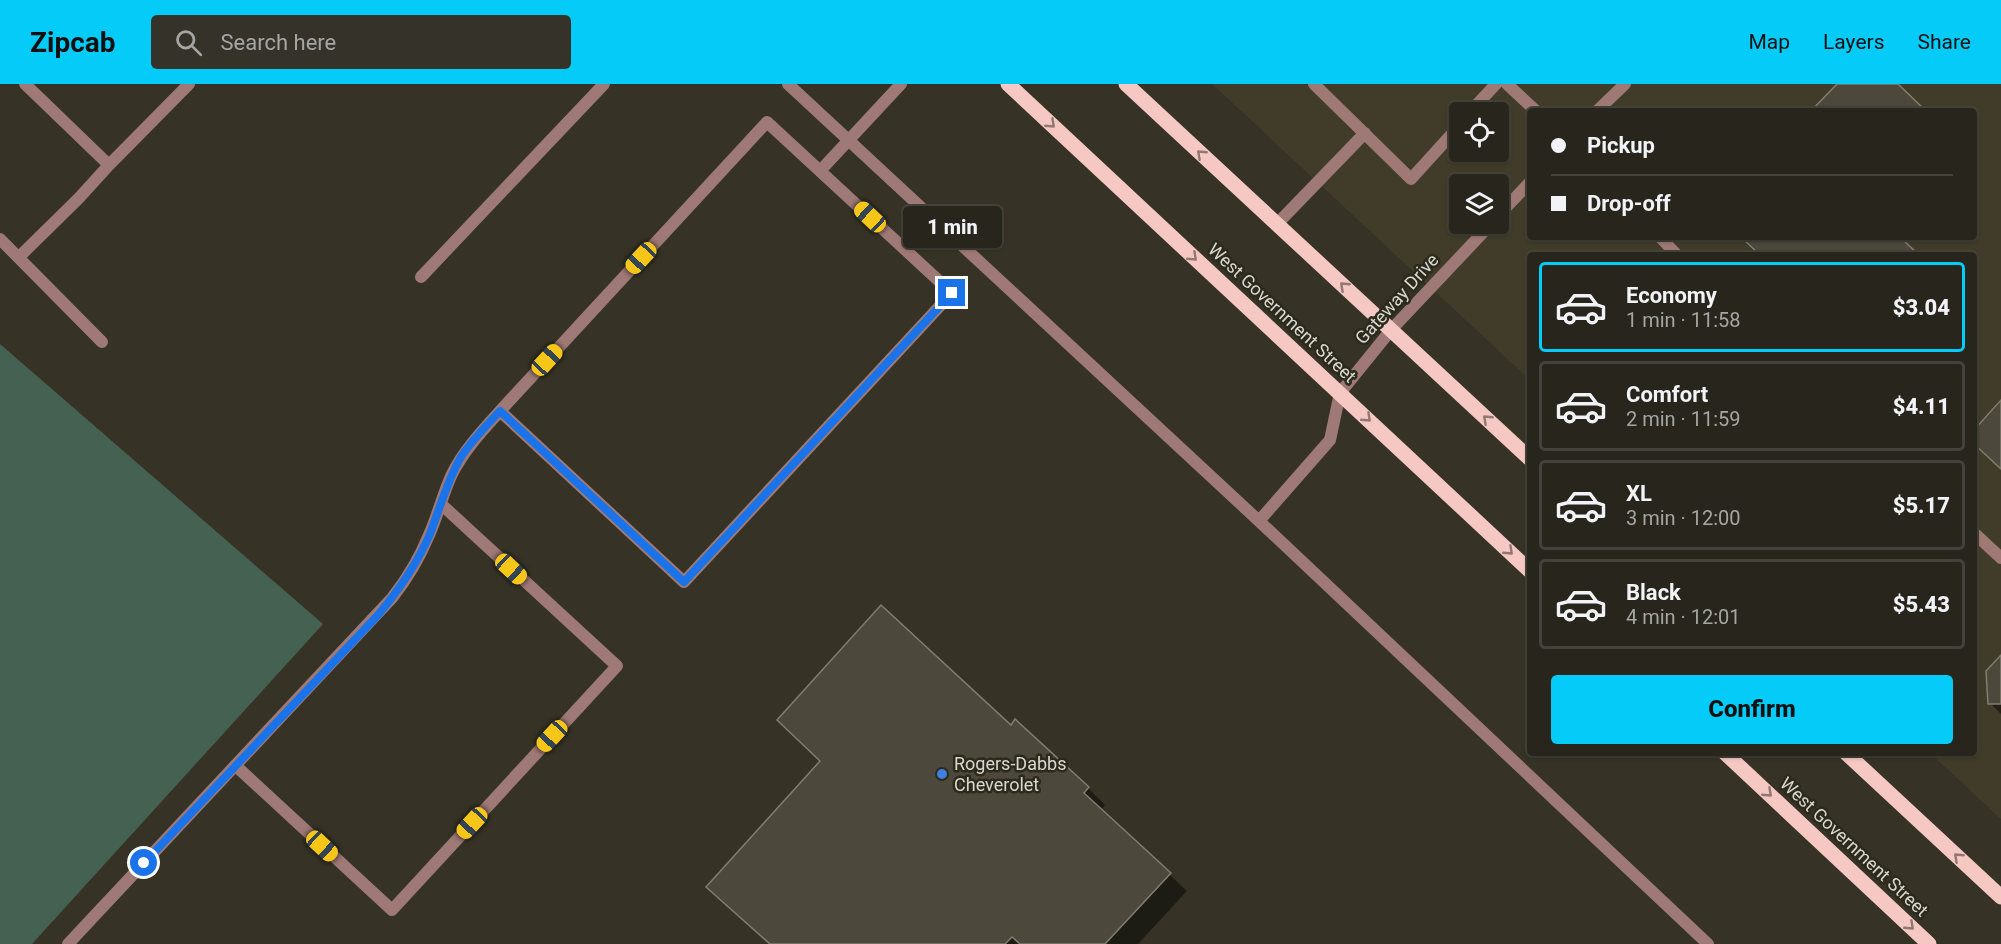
<!DOCTYPE html>
<html lang="en">
<head>
<meta charset="utf-8">
<style>
	body { margin:0; font-family:Roboto,sans-serif; background:#343229; color:#f1f3f6; height:100vh; display:flex; flex-direction:column; font-size:22px; white-space:nowrap }
	* { box-sizing:border-box; margin:0 }
	p { font-size:20px; color:#a5a5a3 }
	.icon { flex:none; width:33px; height:33px; fill:none; stroke:currentColor; stroke-width:2; stroke-linecap:round; stroke-linejoin:round }
	.map { position:relative; flex:1; overflow:hidden }
	.sheet { position:absolute; left:1527px; top:168px; width:450px; height:504px; display:flex; flex-direction:column; background:#28261c; border-radius:6px; box-shadow:0 2px 4px #0004,0 0 0 2px #44433b }
	.sheet>* { flex:none }
	.guide { position:absolute; left:1527px; top:24px; width:450px; height:132px; border-radius:6px; box-shadow:0 2px 4px #0004,0 0 0 2px #44433b; display:grid; align-content:center; height:132px; padding:0 24px; background:#28261c }
	.buttons { position:absolute; left:1449px; top:18px; display:grid; gap:12px }
	.buttons a { display:grid; place-items:center; width:60px; height:60px; border-radius:6px; background:#28261c; box-shadow:0 2px 4px #0004,0 0 0 2px #44433b; font-size:30px }
	.end { position:absolute; width:27px; height:27px; margin:-14px; border:8px solid #1a73e8; background:#fff; box-shadow:0 0 0 3px #fff }
	.from { border-radius:50% }
	.bubble { position:absolute; height:42px; border-radius:6px; background:#28261c; box-shadow:0 2px 4px #0004,0 0 0 2px #44433b; font-size:20px; font-weight:800; line-height:42px; text-align:center }
	.car { position:absolute; width:18px; height:36px; margin:-18px -9px; border-radius:8px; box-shadow:0 0 4px 2px #0007; background:linear-gradient(#f5c518 24%,#345 0 40%,#f5c518 0 76%,#345 0 86%,#f5c518 0) }
	.guide b { display:flex; align-items:center; gap:21px; height:57px; font-size:22px }
	.guide b+b { border-top:2px solid #44433b }
	.guide i { width:15px; height:15px; background:#f1f3f6 }
	ul { padding:10px 0 0; list-style:none }
	li { display:flex; align-items:center; gap:18px; height:90px; margin:0 12px 9px; padding:0 12px; border:3px solid #44433b; border-radius:6px }
	li div { flex:1 }
	li b { display:block; font-size:22px }
	li em { font-style:normal; font-weight:800 }
	li.on { border-color:#05cbf9 }
	li>.icon { width:54px; height:54px; stroke-width:1.5 }
	.action { display:flex; gap:12px; margin-top:auto; padding:12px 24px }
	.action a { flex:1; height:69px; border-radius:6px; background:#05cbf9; color:#111; font-size:24px; font-weight:800; line-height:69px; text-align:center }
	header { display:flex; align-items:center; gap:36px; box-sizing:border-box; height:84px; padding:0 30px; background:#05cbf9; color:#111 }
	header strong { font-size:28px }
	nav { display:flex; gap:33px; margin-inline-start:auto; font-size:21px }
	.search { width:420px; height:54px; background:#343229; display:flex; align-items:center; gap:15px; box-sizing:border-box; padding:0 21px; border-radius:6px; color:#a5a5a3; font-size:22px }
	.map>svg:first-child { display:block }
</style>
</head>
<body>
<header>
<strong>Zipcab</strong>
<div class="search"><svg class="icon" aria-label="search" viewBox="0 0 24 24"><circle cx="10" cy="10" r="6"/><path d="M15 15l6 6"/></svg>Search here</div>
<nav><a>Map</a><a>Layers</a><a>Share</a></nav>
</header>
<div class="map">
<svg width="2001" height="860" viewBox="0 0 2001 860">
	<rect width="100%" height="100%" fill="#363326"/>
	<!-- built -->
	<path fill="#413c29" fill-rule="evenodd" d="M1212,0h789v735l-71,-66h44v-498h-444v125zM1530,27h444v126h-444zM1460,28h38v40h-38zM1460,100h38v40h-38z"/>
	<!-- green -->
	<path fill="#456151" d="M0,260l323,280 -291,320h-32z"/>
	<!-- shadow -->
	<path fill="#0007" d="M2001,573v57l-11,-11z
		M1016,637l72,67 17,17 -4,5 86,81 -49,53h-368l241,-217z"/>
	<!-- building -->
	<path fill="#4c493c" stroke="#817e70" stroke-width="1.5" d="M1837,0h61l28,27h-115z
		M1741,153h159l19,18h-159z
		M2001,316v69l-27,-25v-14z
		M881,521l130,120 4,-6 74,68 -5,6 87,80 -66,71h-85l-8,-7 -7,7h-235l-64,-57 114,-126 -43,-41z
		M2001,571v49h-13l-2,-33z"/>
	<g fill="none" stroke-linecap="round" stroke-linejoin="round">
		<!-- service -->
		<path stroke="#9e7976" stroke-width="12" d="M25,0l84,81 80,-81
			M1314,0l97,95 49,-54
			M1507,0l29,27
			M1470,28l26,-28
			M820,87l132,122 -268,289 -184,-171 267,-289 53,49 81,-87
			M1277,140l88,-91
			M1660,153l17,18
			M0,155l102,103
			M19,173l60,-59 30,-33
			M421,193l183,-193
			M1974,449l27,25
			M236,682l156,144 225,-244 -176,-162
			M68,860l324,-346c15,-19 28,-41 37,-63 9,-20 14,-42 23,-61 12,-24 30,-43 48,-63"/>
		<!-- minor -->
		<path stroke="#9e7976" stroke-width="12" d="M788,0l471,437 449,423
			M1597,27l28,-27
			M1498,132l32,-34
			M1259,437l71,-81 10,-47 51,-63 100,-106"/>
		<!-- primary -->
		<path stroke="#f6c8c4" stroke-width="15" d="M1008,0l522,487
			M1126,0l404,375
			M1725,669l204,191
			M1846,669l155,144"/>
	</g>
	<!-- one-way arrows -->
	<defs><path id="oneway-chevron" d="M-2-3.5L2.5 0L-2 3.5" fill="none" stroke-width="1.6" stroke-linecap="round" stroke-linejoin="round" transform="scale(1.5)"/></defs>
	<g stroke="#917870">
		<use href="#oneway-chevron" transform="translate(1051 40) rotate(43)"/>
		<use href="#oneway-chevron" transform="translate(1201 70) rotate(-137)"/>
		<use href="#oneway-chevron" transform="translate(1193 173) rotate(43)"/>
		<use href="#oneway-chevron" transform="translate(1344 202) rotate(-137)"/>
		<use href="#oneway-chevron" transform="translate(1367 334) rotate(43)"/>
		<use href="#oneway-chevron" transform="translate(1487 335) rotate(-137)"/>
		<use href="#oneway-chevron" transform="translate(1509 467) rotate(43)"/>
		<use href="#oneway-chevron" transform="translate(1768 709) rotate(43)"/>
		<use href="#oneway-chevron" transform="translate(1958 773) rotate(-137)"/>
		<use href="#oneway-chevron" transform="translate(1910 842) rotate(43)"/>
	</g>
	<g fill="none" stroke-linecap="round" stroke-linejoin="round">
		<!-- route -->
		<path stroke="#1a73e8" stroke-width="8" d="M144,779l234,-248c21,-25 39,-51 52,-81 10,-26 17,-53 31,-77 11,-17 25,-31 39,-46l184,171 268,-289"/>
	</g>
	<!-- markers -->
	<circle fill="#3f7fe0" stroke="#2c291d" stroke-width="2" cx="942" cy="690" r="6"/>
	<g text-anchor="middle" stroke-width="5" stroke-linejoin="round" paint-order="stroke">
		<!-- street labels -->
		<g font-size="18" fill="#d9d8d0" stroke="#2c291d">
			<text transform="translate(1397 215) rotate(-48)" y="6">Gateway Drive</text>
			<text transform="translate(1282 229) rotate(43)" y="6">West Government Street</text>
			<text transform="translate(1854 763) rotate(43)" y="6">West Government Street</text>
		</g>
		<!-- poi labels -->
		<g font-size="18" fill="#d9d8d0" stroke="#2c291d" text-anchor="start">
			<text x="954" y="686">Rogers-Dabbs<tspan x="954" dy="21">Cheverolet</tspan></text>
		</g>
	</g>
</svg>
<div class="buttons">
<a><svg class="icon" aria-label="locate" viewBox="0 0 24 24"><circle cx="12" cy="12" r="6"/><path d="M12 2v4M12 18v4M2 12h4M18 12h4"/></svg></a>
<a><svg class="icon" aria-label="layers" viewBox="0 0 24 24"><path d="M12 4l9 5-9 5-9-5zM3 14l9 5 9-5"/></svg></a>
</div>
<i class="end from" style="left:144px;top:779px"></i>
<i class="end" style="left:952px;top:209px"></i>
<div class="bubble" style="left:903px;top:122px;width:99px">1 min</div>
<i class="car" style="left:870px;top:133px;rotate:313deg"></i>
<i class="car" style="left:641px;top:174px;rotate:223deg"></i>
<i class="car" style="left:547px;top:276px;rotate:43deg"></i>
<i class="car" style="left:511px;top:485px;rotate:133deg"></i>
<i class="car" style="left:552px;top:652px;rotate:223deg"></i>
<i class="car" style="left:472px;top:739px;rotate:223deg"></i>
<i class="car" style="left:322px;top:762px;rotate:133deg"></i>
<div class="guide">
<b><i class="from"></i>Pickup</b>
<b><i></i>Drop-off</b>
</div>
<section class="sheet">
<ul>
<li class="on"><svg class="icon" aria-label="car" viewBox="0 0 24 24"><path d="M5 17H2v-5l4-1 3-4h7l3 4 3 1v5h-3M9 17h6M6 11h13"/><circle cx="7" cy="17" r="2"/><circle cx="17" cy="17" r="2"/></svg><div><b>Economy</b><p>1 min · 11:58</p></div><em>$3.04</em></li>
<li><svg class="icon" aria-label="car" viewBox="0 0 24 24"><path d="M5 17H2v-5l4-1 3-4h7l3 4 3 1v5h-3M9 17h6M6 11h13"/><circle cx="7" cy="17" r="2"/><circle cx="17" cy="17" r="2"/></svg><div><b>Comfort</b><p>2 min · 11:59</p></div><em>$4.11</em></li>
<li><svg class="icon" aria-label="car" viewBox="0 0 24 24"><path d="M5 17H2v-5l4-1 3-4h7l3 4 3 1v5h-3M9 17h6M6 11h13"/><circle cx="7" cy="17" r="2"/><circle cx="17" cy="17" r="2"/></svg><div><b>XL</b><p>3 min · 12:00</p></div><em>$5.17</em></li>
<li><svg class="icon" aria-label="car" viewBox="0 0 24 24"><path d="M5 17H2v-5l4-1 3-4h7l3 4 3 1v5h-3M9 17h6M6 11h13"/><circle cx="7" cy="17" r="2"/><circle cx="17" cy="17" r="2"/></svg><div><b>Black</b><p>4 min · 12:01</p></div><em>$5.43</em></li>
</ul>
<div class="action"><a>Confirm</a></div>
</section>
</div>
</body>
</html>
